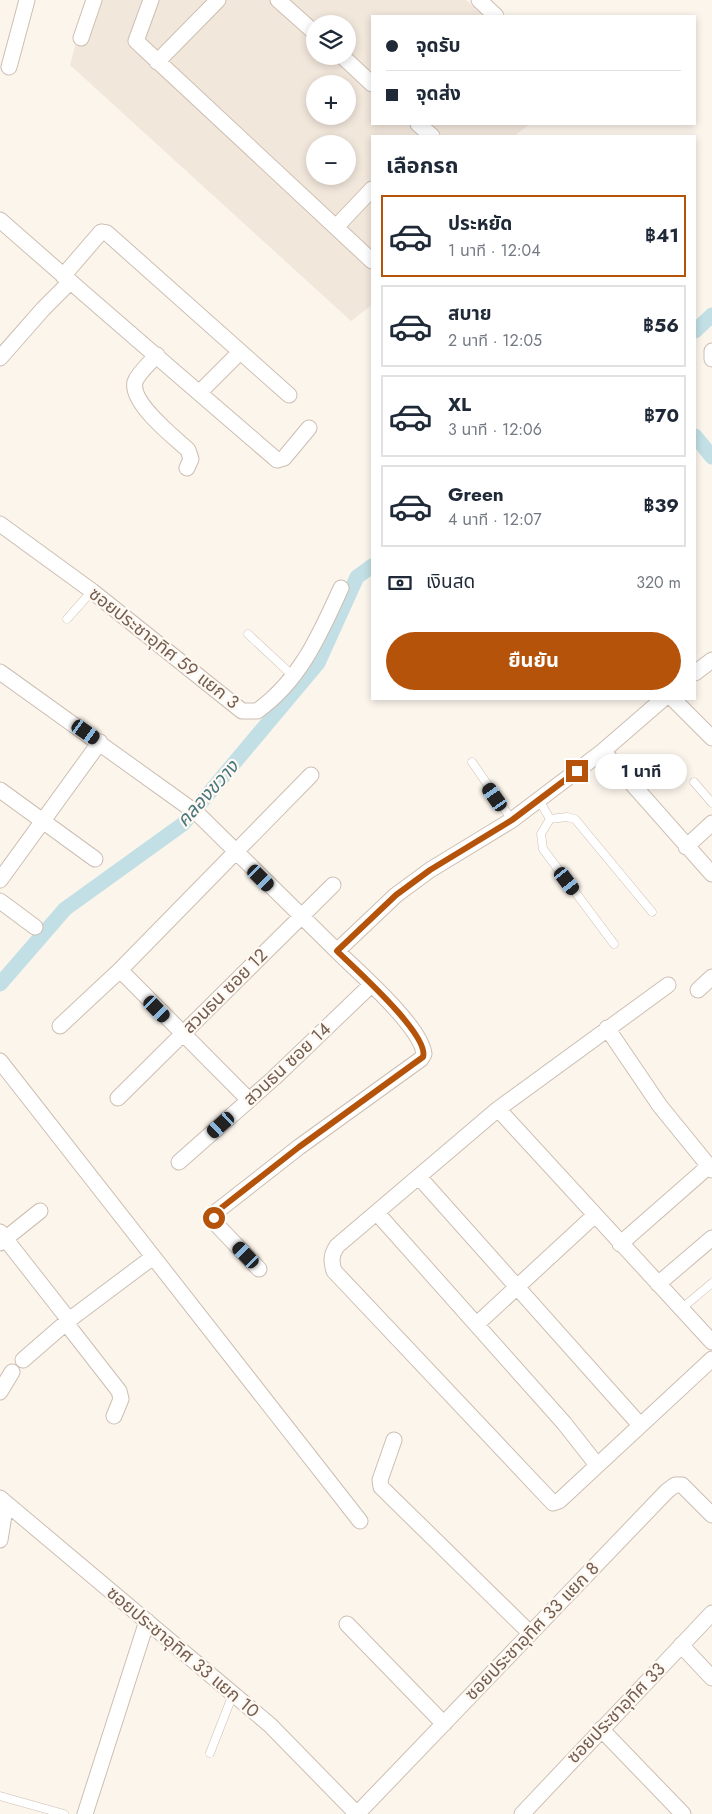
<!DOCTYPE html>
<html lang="th">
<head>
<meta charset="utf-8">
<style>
	body { margin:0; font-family:Jost,"Noto Sans Thai",sans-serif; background:#f2f2f3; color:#1f2937; height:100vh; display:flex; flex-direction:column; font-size:19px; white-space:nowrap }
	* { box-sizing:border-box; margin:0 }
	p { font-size:16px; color:#747a83 }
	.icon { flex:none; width:28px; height:28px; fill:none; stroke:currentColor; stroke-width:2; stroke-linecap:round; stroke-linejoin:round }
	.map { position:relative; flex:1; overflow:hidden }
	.drawer { position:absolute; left:371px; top:135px; width:325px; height:565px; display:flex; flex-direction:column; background:#fff; border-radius:0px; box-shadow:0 2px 8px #0003 }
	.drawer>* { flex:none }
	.banner { position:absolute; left:371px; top:15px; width:325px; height:110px; border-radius:0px; box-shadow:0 2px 8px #0003; display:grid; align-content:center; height:110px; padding:0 15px; background:#fff }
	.controls { position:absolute; left:306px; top:15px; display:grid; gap:10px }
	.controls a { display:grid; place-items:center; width:50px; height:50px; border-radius:50%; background:#fff; box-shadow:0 2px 8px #0003; font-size:25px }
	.end { position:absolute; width:22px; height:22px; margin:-11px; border:6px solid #b45309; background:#fff; box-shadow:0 0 0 2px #fff }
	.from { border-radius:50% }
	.bubble { position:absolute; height:35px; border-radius:18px; background:#fff; box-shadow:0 2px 8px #0003; font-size:16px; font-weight:700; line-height:35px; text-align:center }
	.car { position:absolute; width:15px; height:30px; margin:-15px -8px; border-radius:6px; box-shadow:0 0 4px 1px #0007; background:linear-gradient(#222 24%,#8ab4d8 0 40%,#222 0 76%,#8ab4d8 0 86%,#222 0) }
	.banner b { display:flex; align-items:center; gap:18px; height:48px; font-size:19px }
	.banner b+b { border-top:1px solid #e0e1e3 }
	.banner i { width:12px; height:12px; background:#1f2937 }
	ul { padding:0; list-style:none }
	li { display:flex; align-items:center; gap:15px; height:82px; margin:0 10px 8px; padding:0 5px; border:2px solid #e0e1e3; border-radius:0px }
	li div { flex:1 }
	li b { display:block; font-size:19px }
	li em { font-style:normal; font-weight:700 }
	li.on { border-color:#b45309 }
	li>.icon { width:45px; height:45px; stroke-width:1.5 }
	h2 { padding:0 15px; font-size:22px; line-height:60px }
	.pay { display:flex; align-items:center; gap:12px; height:55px; padding:0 15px; font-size:19px }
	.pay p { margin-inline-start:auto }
	.primary-button { display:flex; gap:10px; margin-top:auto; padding:10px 15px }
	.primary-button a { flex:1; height:58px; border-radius:30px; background:#b45309; color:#fff; font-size:20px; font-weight:700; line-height:58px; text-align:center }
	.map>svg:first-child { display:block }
</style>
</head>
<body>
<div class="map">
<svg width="712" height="1814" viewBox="0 0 712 1814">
	<rect width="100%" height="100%" fill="#fbf5ec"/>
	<!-- residential -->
	<path fill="#f2e7db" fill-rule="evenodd" d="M87,0h379l19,16h-113v108h158l-16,12h-142v169l-21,16 -281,-256zM315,24h33v32h-33zM315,84h33v32h-33zM315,144h33v32h-33z"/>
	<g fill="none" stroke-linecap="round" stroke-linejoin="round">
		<!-- canal -->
		<path stroke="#c1dfe4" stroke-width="15" d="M695,331l17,-16
			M695,436l17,21
			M0,984l65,-75 118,-85 135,-161 39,-86 15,-11"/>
		<defs>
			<path id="service" d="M67,619l25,-28
				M248,634l45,42
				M472,762l40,58
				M694,782l18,21
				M539,800l11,19
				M614,944l-71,-95 -2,-15 9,-15 17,-2 8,2 77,93
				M681,1309l31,-26
				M210,1753l23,-59
				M0,1796l64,18"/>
			<path id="minor" d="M151,0l-15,41 236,220
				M278,0l37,33
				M479,0l17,16
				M81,38l13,-38
				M342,56l30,28
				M157,62l61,-62
				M9,67l18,-67
				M418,124l14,12
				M0,220c92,81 184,160 277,240l7,-2 25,-30
				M336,227l36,-38
				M63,276l38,-44 6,1 182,162
				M712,351v8
				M157,355c-6,7 -19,18 -22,27 -5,21 39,55 53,68l3,9 -4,9
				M0,358l43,-49 27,-27
				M199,393l41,-41
				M0,524l92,67 150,120h15c43,-30 63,-77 84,-123
				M0,672l198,142 139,137 59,-56 34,-25 82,-50 91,-69 60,-52
				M695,673l17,-13
				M673,699l39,39
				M603,751l109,123
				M0,790l95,69
				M686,847l26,-24
				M0,880l100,-138
				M0,901l35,26
				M120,970l129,130
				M668,985l-170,124 -161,137c-6,9 -6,15 -3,25l219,232 6,-2 153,-142
				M698,990l14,-13
				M60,1026l60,-56 191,-195
				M607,1028l53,78 52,64
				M0,1061l360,460
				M118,1098l215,-213
				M498,1109l214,233
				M179,1162l95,-84 97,-93
				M419,1177l221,248
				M377,1213l187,210 33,42
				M0,1232l69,88
				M0,1243l40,-32
				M620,1244l89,-78
				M259,1269l-43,-45 -2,-6 2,-6 83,-65 122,-88 3,-5c-3,-28 -66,-82 -87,-103
				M658,1284l54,-46
				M66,1323l53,68 2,8 -7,17
				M477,1324l118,-109
				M23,1360l46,-40 84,-63
				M0,1392l12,-20
				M394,1440l-14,40 1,7 149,146
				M0,1498l270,227 87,89
				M0,1540l6,-37
				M347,1624l97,100
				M681,1645l31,33
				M601,1729l82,85
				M85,1814l62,-193
				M357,1814l310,-323 8,-6h7l30,30
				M522,1814l190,-201"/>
		</defs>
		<!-- service casing -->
		<use href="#service" stroke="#cdbeb2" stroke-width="9"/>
		<!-- minor casing -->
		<use href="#minor" stroke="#cdbeb2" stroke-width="17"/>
		<!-- service -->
		<use href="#service" stroke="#fff" stroke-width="8"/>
		<!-- minor -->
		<use href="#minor" stroke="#fff" stroke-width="15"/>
	</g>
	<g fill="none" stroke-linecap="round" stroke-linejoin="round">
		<!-- route -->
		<path stroke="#b45309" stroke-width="6" d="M214,1218l2,-6 83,-65 124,-90c7,-22 -69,-89 -86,-106l59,-56 34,-25 82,-50 65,-49"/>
	</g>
	<g text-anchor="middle" stroke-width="4.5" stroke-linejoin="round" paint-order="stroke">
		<!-- street labels -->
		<g font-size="18" fill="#755d50" stroke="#fef9f2">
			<text transform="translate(164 648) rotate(38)" y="6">ซอยประชาอุทิศ 59 แยก 3</text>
			<text transform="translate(225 991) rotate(-45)" y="6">สวนธน ซอย 12</text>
			<text transform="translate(287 1064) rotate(-43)" y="6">สวนธน ซอย 14</text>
			<text transform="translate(532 1631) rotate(-46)" y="6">ซอยประชาอุทิศ 33 แยก 8</text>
			<text transform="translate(183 1652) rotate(40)" y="6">ซอยประชาอุทิศ 33 แยก 10</text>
			<text transform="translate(616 1713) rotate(-46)" y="6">ซอยประชาอุทิศ 33</text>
		</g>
		<!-- water labels -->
		<g font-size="19" font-style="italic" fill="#47767f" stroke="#fef9f2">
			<text transform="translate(207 793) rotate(-48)" y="7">คลองขวาง</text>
		</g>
	</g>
</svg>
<div class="controls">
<a><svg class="icon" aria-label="layers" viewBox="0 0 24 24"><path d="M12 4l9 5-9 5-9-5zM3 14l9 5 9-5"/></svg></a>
<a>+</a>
<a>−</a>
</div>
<i class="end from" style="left:214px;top:1218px"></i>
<i class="end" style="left:577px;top:771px"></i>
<div class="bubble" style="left:595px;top:754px;width:92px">1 นาที</div>
<i class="car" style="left:86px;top:732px;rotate:125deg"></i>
<i class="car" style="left:495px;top:797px;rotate:325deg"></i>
<i class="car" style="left:261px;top:878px;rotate:135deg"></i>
<i class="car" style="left:567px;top:881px;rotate:143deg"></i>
<i class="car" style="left:157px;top:1009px;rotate:136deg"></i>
<i class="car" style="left:221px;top:1125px;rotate:228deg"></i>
<i class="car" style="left:246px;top:1255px;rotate:316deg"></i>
<div class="banner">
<b><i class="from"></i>จุดรับ</b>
<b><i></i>จุดส่ง</b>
</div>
<section class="drawer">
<h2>เลือกรถ</h2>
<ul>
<li class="on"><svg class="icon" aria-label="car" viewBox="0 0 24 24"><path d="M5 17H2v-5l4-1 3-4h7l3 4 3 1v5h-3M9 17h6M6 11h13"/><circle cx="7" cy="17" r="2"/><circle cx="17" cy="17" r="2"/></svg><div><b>ประหยัด</b><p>1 นาที · 12:04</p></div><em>฿41</em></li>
<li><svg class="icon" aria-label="car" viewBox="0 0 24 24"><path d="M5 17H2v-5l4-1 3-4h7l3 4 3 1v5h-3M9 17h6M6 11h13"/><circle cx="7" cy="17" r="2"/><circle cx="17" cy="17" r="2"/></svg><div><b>สบาย</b><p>2 นาที · 12:05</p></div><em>฿56</em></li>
<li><svg class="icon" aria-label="car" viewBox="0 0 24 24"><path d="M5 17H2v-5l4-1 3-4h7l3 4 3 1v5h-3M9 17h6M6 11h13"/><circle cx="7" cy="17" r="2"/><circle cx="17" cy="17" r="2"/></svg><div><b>XL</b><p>3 นาที · 12:06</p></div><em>฿70</em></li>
<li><svg class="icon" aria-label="car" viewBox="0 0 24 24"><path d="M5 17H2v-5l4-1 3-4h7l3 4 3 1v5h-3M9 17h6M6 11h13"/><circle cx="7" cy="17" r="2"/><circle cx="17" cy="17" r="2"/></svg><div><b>Green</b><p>4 นาที · 12:07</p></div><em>฿39</em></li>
</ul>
<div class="pay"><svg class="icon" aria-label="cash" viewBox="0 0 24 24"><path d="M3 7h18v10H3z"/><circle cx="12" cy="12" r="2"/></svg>เงินสด<p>320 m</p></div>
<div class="primary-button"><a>ยืนยัน</a></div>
</section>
</div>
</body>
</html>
